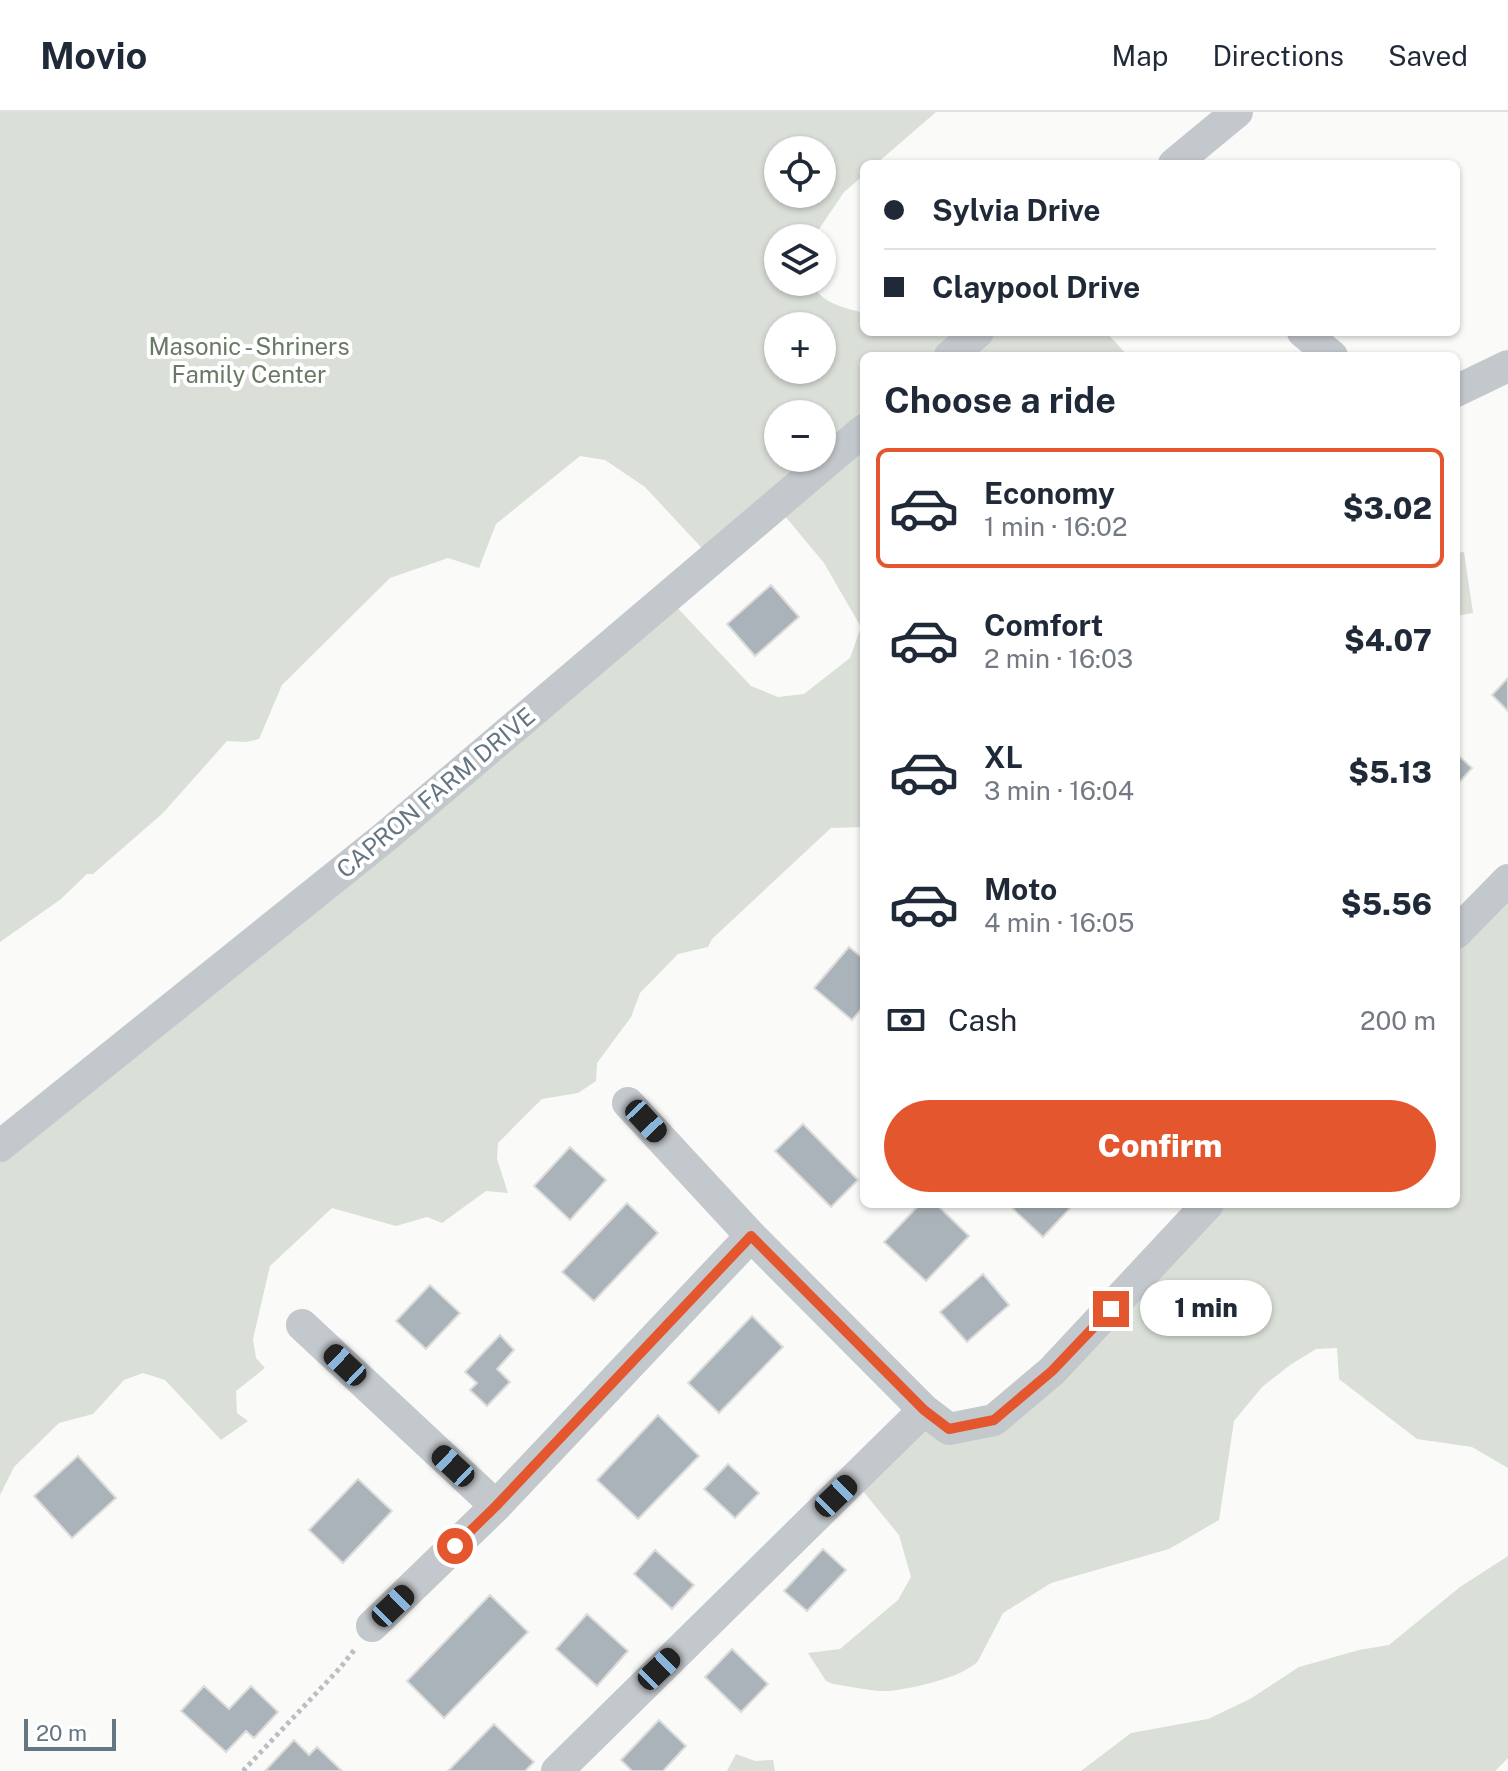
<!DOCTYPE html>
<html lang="en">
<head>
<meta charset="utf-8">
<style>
	body { margin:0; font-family:"Public Sans",sans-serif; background:#f6f6f7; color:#1f2937; height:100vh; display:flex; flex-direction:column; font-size:30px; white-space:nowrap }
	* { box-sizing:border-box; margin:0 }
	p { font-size:26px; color:#747a83 }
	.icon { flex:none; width:44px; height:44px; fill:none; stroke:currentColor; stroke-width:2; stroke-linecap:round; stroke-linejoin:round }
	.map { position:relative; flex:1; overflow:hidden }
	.panel { position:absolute; left:860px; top:240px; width:600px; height:856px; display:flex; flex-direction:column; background:#fff; border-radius:12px; box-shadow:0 2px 6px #0004 }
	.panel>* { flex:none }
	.top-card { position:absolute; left:860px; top:48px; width:600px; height:176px; border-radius:12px; box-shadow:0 2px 6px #0004; display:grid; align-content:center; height:176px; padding:0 24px; background:#fff }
	.buttons { position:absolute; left:764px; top:24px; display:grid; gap:16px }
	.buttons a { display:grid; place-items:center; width:72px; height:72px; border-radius:50%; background:#fff; box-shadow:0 2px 6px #0004; font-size:40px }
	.scale { position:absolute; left:24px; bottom:20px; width:92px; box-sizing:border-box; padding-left:8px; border:4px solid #657683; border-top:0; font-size:22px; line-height:28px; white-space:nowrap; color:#657683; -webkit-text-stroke:6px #fff; paint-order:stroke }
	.end { position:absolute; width:36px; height:36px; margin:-18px; border:10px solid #e4572e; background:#fff; box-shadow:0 0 0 4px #fff }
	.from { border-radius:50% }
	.bubble { position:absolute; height:56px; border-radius:28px; background:#fff; box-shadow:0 2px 6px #0004; font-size:26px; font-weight:800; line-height:56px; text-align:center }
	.car { position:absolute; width:24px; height:48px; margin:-24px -12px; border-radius:10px; box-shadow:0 0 6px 2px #0007; background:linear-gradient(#222 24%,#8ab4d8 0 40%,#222 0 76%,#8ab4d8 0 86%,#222 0) }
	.top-card b { display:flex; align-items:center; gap:28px; height:76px; font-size:30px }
	.top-card b+b { border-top:2px solid #e0e1e3 }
	.top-card i { width:20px; height:20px; background:#1f2937 }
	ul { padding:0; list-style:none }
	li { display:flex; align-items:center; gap:24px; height:120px; margin:0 16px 12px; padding:0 8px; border:4px solid transparent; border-radius:12px }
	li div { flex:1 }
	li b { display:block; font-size:30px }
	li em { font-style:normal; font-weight:800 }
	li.selected { border-color:#e4572e }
	li>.icon { width:72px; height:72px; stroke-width:1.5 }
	h2 { padding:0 24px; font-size:36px; line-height:96px }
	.pay { display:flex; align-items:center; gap:20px; height:88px; padding:0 24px; font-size:30px }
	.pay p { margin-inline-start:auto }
	.action { display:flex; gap:16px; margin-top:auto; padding:16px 24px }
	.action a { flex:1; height:92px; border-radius:48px; background:#e4572e; color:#fff; font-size:32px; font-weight:800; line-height:92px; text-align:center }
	header { display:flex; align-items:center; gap:48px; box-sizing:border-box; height:112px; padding:0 40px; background:#fff; border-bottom:2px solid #e0e1e3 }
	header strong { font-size:38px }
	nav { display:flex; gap:44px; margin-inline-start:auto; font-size:28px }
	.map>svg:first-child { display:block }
</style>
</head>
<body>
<header>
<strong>Movio</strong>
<nav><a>Map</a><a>Directions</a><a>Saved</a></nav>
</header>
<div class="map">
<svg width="1508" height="1659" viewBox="0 0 1508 1659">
	<rect width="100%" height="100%" fill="#fafaf8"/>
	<!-- green -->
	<path fill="#dadfd7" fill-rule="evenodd" d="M0,0h936l-60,52h-12v11l-20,17 -31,46h-35v44h34c7,21 33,26 52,31v19h242l22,24h-264v471l-33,1 -119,111 -4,8 -30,7 -38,39 -9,24 -34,46 -1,18 -18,12 -36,6 -44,44 -1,16 11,34 -22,-2 -44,32 -15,-6 -31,9 -64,-18 -62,58 -17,73 3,19 9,10 -29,23 1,22 11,8 -27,19 -56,-60 -22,-7 -19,7 -31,34 -34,9 -45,44 -14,28v-351l670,-544 81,86 27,11 26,-3 46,-36 11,-31 -37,-64 -45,-54 -67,50 -67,-72 -40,-27 -25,-4 -84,68 -17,44 -31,-10 -58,20 -108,107 -23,54 -13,3 -19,-1 -64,72 -70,61h-6l-26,25 -61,43zM778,38h44v44h-44zM778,214h44v44h-44zM778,302h44v44h-44z
		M1464,440l9,61 -17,3v-63z
		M1508,774v582l-36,-21 -55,-8 -78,-60 -2,-31 -21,1 -26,16 -28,22 -28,34 -15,99 -50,29 -118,34 -48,30 -25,48c-14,16 -67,28 -89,30 -17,1 -39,-5 -56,-7l-7,-3 -18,-28 32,-4 58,-49 13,-23 -12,-42 -41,-50 74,-66 61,2 221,-217h242v-263z
		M1508,1444v202l-13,13h-414l50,-38 77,-14 42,-20 49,-32 60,-17 30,-5 71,-58z
		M736,1642l19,7 18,-1 2,11h-48z"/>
	<!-- building -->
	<path fill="#aab3b9" stroke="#dcdcda" stroke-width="2" d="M771,473l28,32 -44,39 -28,-32z
		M1508,566v33l-16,-16z
		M1456,641l16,15 -16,18z
		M849,835l15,12v47l-12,14 -38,-32z
		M803,1012l55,56 -27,27 -56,-56z
		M570,1035l36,33 -36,40 -36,-34z
		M627,1091l31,30 -64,68 -32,-29z
		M920,1092h16l33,32 -43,45 -42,-39z
		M1018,1092h56l-31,33 -30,-28z
		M983,1162l26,31 -42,37 -27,-30z
		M430,1173l30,28 -34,36 -30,-28z
		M752,1204l31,31 -64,66 -31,-30z
		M500,1223l14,15 -17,19 13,13 -23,24 -17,-16 7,-7 -12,-11z
		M658,1303l41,41 -61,63 -41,-39z
		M78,1344l38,42 -44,40 -38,-42z
		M728,1352l31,29 -24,25 -31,-29z
		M358,1367l34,32 -49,52 -34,-33z
		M823,1437l23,21 -39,41 -23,-20z
		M655,1438l39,35 -22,24 -38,-35z
		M490,1483l38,37 -84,86 -37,-37z
		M587,1502l41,37 -31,35 -41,-37z
		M732,1537l36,35 -27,28 -36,-35z
		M204,1574l25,23 22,-23 27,26 -24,26 -8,-7 -20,21 -45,-41z
		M659,1608l27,26 -23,25h-31l-11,-11z
		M494,1612l40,38 -9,9h-77z
		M294,1628l15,15 8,-8 25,24h-77z"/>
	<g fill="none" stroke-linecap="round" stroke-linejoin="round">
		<!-- path -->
		<path stroke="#bbbfc2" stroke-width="5" stroke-dasharray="4 4" stroke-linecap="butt" d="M243,1659l97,-103 15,-19"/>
		<!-- street -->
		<path stroke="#c3c8cc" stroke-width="32" d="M1174,52l63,-52
			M1303,220l29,24
			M950,244l28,-24
			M1456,279l52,-25
			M1456,821l52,-53
			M628,991l123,133 173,174 25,19 45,-9 58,-49 156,-167
			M0,1034l385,-309 479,-407
			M302,1213l194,181
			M372,1514l124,-120 255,-270
			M557,1659l367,-361"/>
	</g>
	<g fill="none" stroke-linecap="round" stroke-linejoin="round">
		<!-- route -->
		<path stroke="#e4572e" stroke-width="10" d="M455,1434l41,-40 255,-270 173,174 25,19 45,-9 58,-49 59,-62"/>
	</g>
	<g text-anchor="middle" stroke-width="8" stroke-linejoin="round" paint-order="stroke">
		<!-- park labels -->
		<g font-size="24" fill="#687a64" stroke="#fff">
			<text x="249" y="243">Masonic - Shriners<tspan x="249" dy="28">Family Center</tspan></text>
		</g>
		<!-- street labels -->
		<g font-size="24" fill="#657683" stroke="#fff">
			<text transform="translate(436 681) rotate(-40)" y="8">CAPRON FARM DRIVE</text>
		</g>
	</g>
</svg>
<div class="buttons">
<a><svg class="icon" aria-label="locate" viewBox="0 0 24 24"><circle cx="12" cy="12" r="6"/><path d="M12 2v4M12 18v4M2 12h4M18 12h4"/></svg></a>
<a><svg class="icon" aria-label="layers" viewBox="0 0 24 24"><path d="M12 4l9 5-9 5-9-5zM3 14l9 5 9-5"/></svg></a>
<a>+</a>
<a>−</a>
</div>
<div class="scale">20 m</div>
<i class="end from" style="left:455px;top:1434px"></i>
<i class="end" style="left:1111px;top:1197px"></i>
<div class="bubble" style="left:1140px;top:1168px;width:132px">1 min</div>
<i class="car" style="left:646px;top:1009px;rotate:137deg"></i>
<i class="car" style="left:345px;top:1253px;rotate:313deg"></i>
<i class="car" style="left:453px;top:1354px;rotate:313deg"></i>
<i class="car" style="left:836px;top:1384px;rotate:46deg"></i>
<i class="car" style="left:393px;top:1494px;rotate:46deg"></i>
<i class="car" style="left:659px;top:1557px;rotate:46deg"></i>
<div class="top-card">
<b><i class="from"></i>Sylvia Drive</b>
<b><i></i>Claypool Drive</b>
</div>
<section class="panel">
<h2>Choose a ride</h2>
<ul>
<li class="selected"><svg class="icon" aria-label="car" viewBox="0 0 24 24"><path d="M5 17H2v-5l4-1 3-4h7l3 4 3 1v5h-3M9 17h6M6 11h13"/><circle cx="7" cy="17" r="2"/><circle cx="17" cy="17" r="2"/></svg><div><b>Economy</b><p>1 min · 16:02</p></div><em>$3.02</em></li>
<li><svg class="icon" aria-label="car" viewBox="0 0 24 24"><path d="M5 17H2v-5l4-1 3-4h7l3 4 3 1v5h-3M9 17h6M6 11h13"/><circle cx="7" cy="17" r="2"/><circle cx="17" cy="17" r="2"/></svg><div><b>Comfort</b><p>2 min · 16:03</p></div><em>$4.07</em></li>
<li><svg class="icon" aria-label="car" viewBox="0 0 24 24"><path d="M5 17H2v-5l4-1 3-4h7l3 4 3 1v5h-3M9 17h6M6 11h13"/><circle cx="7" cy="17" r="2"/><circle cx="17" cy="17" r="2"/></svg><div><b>XL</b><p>3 min · 16:04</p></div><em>$5.13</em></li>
<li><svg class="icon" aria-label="car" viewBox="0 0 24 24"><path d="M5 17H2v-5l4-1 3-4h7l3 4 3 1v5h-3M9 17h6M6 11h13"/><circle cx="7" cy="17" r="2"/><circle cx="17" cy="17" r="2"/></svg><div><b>Moto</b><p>4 min · 16:05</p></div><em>$5.56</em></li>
</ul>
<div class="pay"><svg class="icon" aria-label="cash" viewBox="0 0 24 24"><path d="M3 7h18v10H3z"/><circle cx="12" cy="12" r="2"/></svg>Cash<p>200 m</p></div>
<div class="action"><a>Confirm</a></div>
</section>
</div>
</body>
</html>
